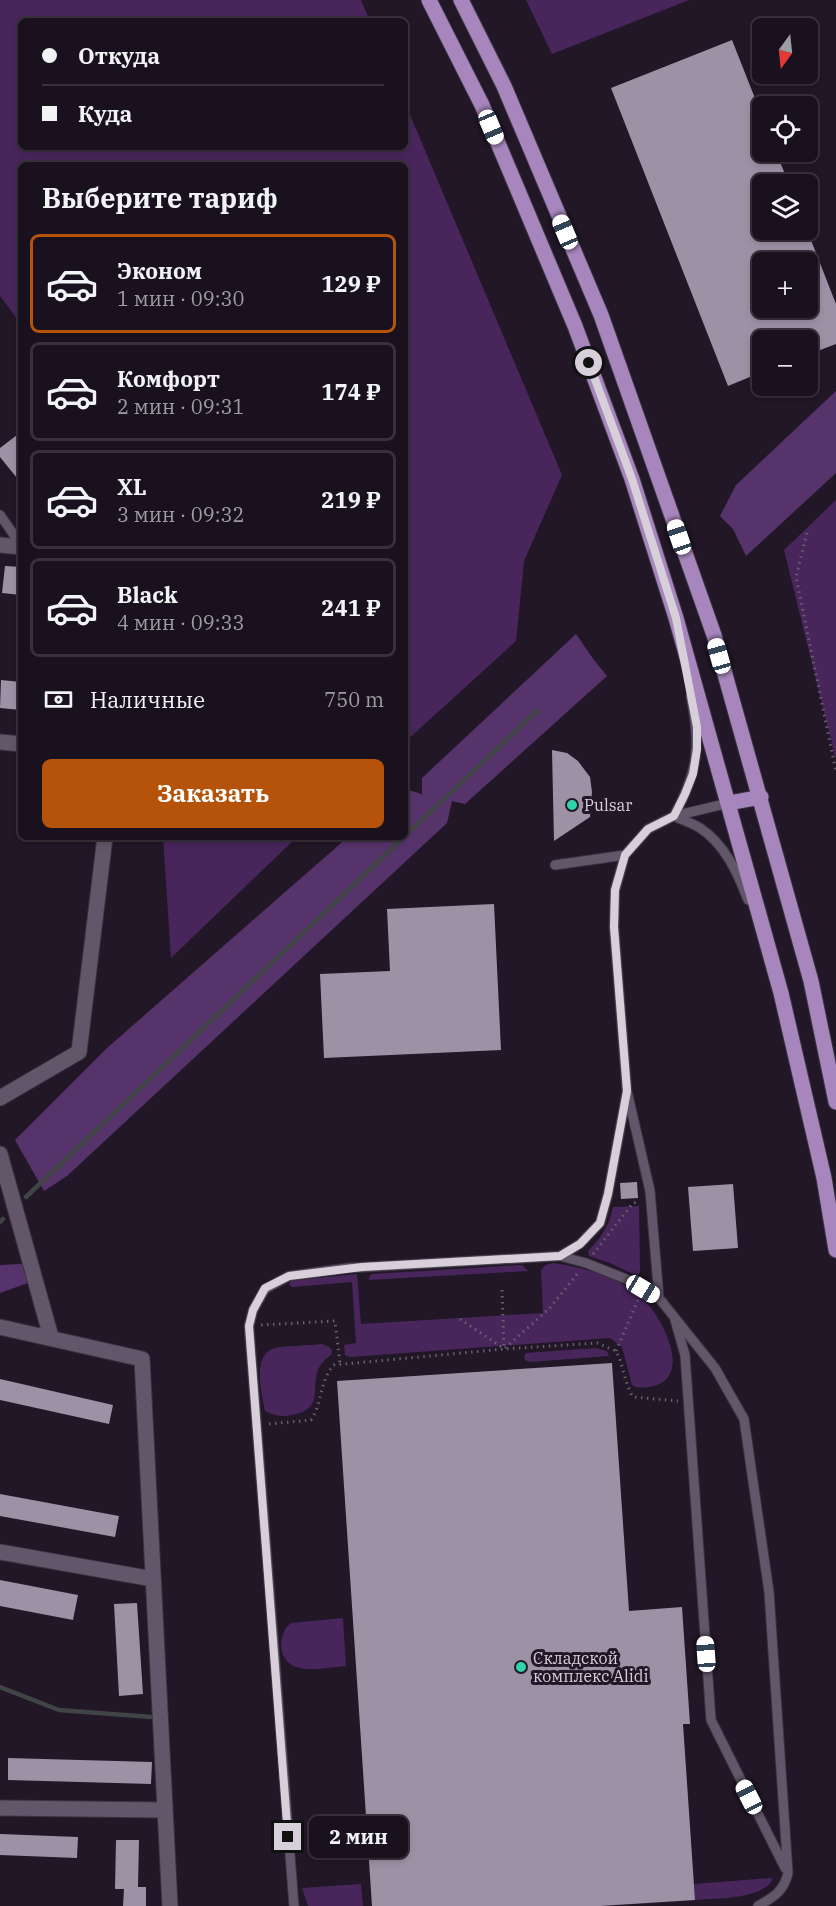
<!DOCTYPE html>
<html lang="ru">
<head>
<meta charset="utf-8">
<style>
	body { margin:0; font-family:"IBM Plex Serif",serif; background:#261f2a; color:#f1f3f6; height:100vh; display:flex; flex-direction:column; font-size:22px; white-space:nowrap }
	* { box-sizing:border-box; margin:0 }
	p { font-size:20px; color:#9f9da4 }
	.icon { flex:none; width:33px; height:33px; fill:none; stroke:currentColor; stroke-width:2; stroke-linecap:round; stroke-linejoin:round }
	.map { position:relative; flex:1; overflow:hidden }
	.side { position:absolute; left:18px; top:162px; width:390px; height:678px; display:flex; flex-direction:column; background:#19111d; border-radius:9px; box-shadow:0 3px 9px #0003,0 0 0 2px #37313b }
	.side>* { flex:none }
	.guide { position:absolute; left:18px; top:18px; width:390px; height:132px; border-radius:9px; box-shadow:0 3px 9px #0003,0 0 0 2px #37313b; display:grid; align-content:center; height:132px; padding:0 24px; background:#19111d }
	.needle { width:39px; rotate:195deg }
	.controls { position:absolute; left:752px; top:18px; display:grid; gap:12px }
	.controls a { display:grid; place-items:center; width:66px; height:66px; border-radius:9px; background:#19111d; box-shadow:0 3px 9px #0003,0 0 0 2px #37313b; font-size:30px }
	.end { position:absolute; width:27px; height:27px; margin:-14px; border:8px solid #d7d0db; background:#111; box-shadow:0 0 0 3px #111 }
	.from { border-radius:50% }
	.bubble { position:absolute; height:42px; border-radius:9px; background:#19111d; box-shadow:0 3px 9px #0003,0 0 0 2px #37313b; font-size:20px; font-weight:800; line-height:42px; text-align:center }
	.car { position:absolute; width:18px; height:36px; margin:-18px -9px; border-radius:8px; box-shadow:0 0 4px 2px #0007; background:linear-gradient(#fff 24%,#345 0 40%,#fff 0 76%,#345 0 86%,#fff 0) }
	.guide b { display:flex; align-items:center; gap:21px; height:57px; font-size:22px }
	.guide b+b { border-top:2px solid #37313b }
	.guide i { width:15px; height:15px; background:#f1f3f6 }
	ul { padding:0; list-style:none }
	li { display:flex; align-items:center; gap:18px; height:99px; margin:0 12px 9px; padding:0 12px; border:3px solid #37313b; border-radius:9px }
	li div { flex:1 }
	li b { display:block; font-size:22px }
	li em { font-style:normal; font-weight:800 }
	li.active { border-color:#b45309 }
	li>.icon { width:54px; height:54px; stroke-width:1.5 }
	h2 { padding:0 24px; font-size:27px; line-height:72px }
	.pay { display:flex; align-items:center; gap:15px; height:66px; padding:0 24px; font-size:22px }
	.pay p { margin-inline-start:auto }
	.cta { display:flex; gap:12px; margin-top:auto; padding:12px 24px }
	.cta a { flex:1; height:69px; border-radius:9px; background:#b45309; color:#fff; font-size:24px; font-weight:800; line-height:69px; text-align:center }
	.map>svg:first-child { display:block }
</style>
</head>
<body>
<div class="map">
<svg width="836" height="1906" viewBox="0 0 836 1906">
	<rect width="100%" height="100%" fill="#211727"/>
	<!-- green -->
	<path fill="#48265c" d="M0,0h361l9,21h-349v126h384v-44l157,372 -38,86 -8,80 -111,101v-577h-384v159l-21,-28z
		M526,0h163l-137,54z
		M836,500v260l-52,-210z
		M163,837h134l-126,121z
		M639,1206l1,67 -5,2 -25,-12 -21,-7 -1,-5c13,-14 21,-24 25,-44z
		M553,1263c31,4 70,15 92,38 18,18 47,75 9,85 -8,2 -15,3 -22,-1l-10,-38 -12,-9 -260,19 -5,-2 -1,-10 12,-2 -4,-61 -60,5 -3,-3 2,-3 6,-1 60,-6 4,50 182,-11 -2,-43 5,-5z
		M522,1265l6,6 -160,9 3,-6z
		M322,1344l7,3 3,3 -1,5c-32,21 3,52 -39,60 -9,2 -18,1 -27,-4 -3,-17 -14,-57 10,-63 15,-3 32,-2 47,-4z
		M596,1348l11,3 2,5 -79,6 -5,-2 -1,-4 2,-3z
		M343,1618l3,48c-23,2 -65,13 -65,-23 1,-8 4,-16 10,-20z
		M771,1878l2,1c-11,21 -57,19 -78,21l-1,-16z
		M361,1884l2,22h-55l-6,-18z"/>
	<!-- forest -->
	<path fill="#57336c" d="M836,391v82l-90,83 -13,-27 -13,-13 16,-31z
		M576,634l18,26 13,16 -142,128 -13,-3 -5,22 -380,353 -23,15 -29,-51 92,-92 241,-211h57v-48l17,5v-16z
		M22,1264l6,19 -28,10v-28z"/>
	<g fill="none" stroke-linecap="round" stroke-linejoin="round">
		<!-- stream -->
		<path stroke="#414445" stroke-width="4.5" d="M405,836l132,-125
			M26,1197l378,-360
			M0,1222l3,-3
			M0,1687l59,23 92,7"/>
	</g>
	<!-- building -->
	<path fill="#9d91a6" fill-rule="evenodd" d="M732,40l30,76v36h14l13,32h-27v46h45l29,74v40l-29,11v-15h-45v32l-34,14 -117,-298zM762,262h45v46h-45z
		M21,432v51l-21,-26v-9z
		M5,566l16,1v28l-19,-2z
		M1,680l20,2v28l-21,-2z
		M552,750l15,3 11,8 12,16 2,15 -2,25 -36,24z
		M494,904l7,146 -177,8 -4,-84 70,-3 -3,-62z
		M637,1182l1,16 -17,1 -1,-16z
		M733,1184l5,64 -45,3 -5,-64z
		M612,1363l17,248 53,-4 8,117h-7l12,176 -95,6h-228l-35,-525z
		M0,1379l113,26 -4,19 -109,-24z
		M0,1494l119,22 -4,21 -115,-21z
		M0,1580l78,15 -5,25 -73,-14z
		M137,1603l6,91 -24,2 -5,-92z
		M8,1758l144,4 -1,22 -143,-4z
		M0,1834l78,3 -1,21 -77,-3z
		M116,1840h23l-1,47h8v19h-23l1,-17h-9z"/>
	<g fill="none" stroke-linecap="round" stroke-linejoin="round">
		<defs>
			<path id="service" d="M0,515l21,30
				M691,697c10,49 7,75 -17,119 8,4 18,7 26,12 25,16 38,46 48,72
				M555,865l70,-10
				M627,1091l-13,-164 1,-37 10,-35 23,-26 26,-13 55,-13
				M560,1256l26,7 40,16 33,19 56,70 29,51 25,173 19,281c-4,18 -14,24 -30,33
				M675,1320l10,35 26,365 74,148
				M294,1906l-45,-580 4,-16 12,-21 24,-13 59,-8 212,-12 20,-12 20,-21 8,-29 19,-103 23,100 9,107"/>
			<path id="minor" d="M0,545l21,2
				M0,742l21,2
				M0,1098l79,-46 26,-215
				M0,1154l51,183
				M0,1327l142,32 28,547
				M0,1552l153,27
				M0,1808l165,2"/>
			<path id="primary" d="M429,0l53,105 93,221 57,153 44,139 105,375 43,185 12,72
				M461,0l43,86 97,229 113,320 97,346 25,121
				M729,803l32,-6"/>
		</defs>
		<!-- service casing -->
		<use href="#service" stroke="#3b3441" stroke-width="11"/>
		<!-- minor casing -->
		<use href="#minor" stroke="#3b3441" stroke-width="17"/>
		<!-- primary casing -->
		<use href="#primary" stroke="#3b3441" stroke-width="17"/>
		<!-- path -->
		<path stroke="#68606e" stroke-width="3" stroke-dasharray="1.5 4.5" stroke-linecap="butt" d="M807,533l-11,44 40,195
			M593,1254l40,-51 7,-1
			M502,1290l2,59
			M460,1319l43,29
			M261,1325l74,-4 5,43
			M505,1348l44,-39 29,-36
			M616,1351l22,-51
			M269,1424l42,-4c12,-18 8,-39 23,-55l170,-16 93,-6 19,8c8,15 8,31 17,46l45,4"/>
		<!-- service -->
		<use href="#service" stroke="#62576a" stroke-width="9"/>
		<!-- minor -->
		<use href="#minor" stroke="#62576a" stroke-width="15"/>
		<!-- primary -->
		<use href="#primary" stroke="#a686bc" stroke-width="15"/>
	</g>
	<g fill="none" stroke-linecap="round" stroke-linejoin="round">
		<!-- route -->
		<path stroke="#d7d0db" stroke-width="8" d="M288,1837l-39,-511 4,-16 12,-22 24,-12 73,-9 198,-11 20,-12 20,-21 8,-29 19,-103 -13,-164 1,-37 10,-35 23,-26 26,-13 11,-22 8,-20 4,-25v-22l-21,-109 -44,-139 -43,-116"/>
	</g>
	<!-- markers -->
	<g fill="#2ed4aa" stroke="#211727" stroke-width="2">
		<circle cx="572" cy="805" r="6"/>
		<circle cx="521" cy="1667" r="6"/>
	</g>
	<g text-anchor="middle" stroke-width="6" stroke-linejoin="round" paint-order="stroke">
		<!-- poi labels -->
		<g font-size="16" fill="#d7d0db" stroke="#211727" text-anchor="start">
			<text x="584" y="811">Pulsar</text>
			<text x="533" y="1664">Складской<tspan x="533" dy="18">комплекс Alidi</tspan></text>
		</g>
	</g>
</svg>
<div class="controls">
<a><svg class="needle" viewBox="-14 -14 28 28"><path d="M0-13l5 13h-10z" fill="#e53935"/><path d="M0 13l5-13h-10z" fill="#9f9da4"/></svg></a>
<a><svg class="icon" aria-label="locate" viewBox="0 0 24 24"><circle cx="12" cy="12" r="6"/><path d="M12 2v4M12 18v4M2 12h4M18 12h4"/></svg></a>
<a><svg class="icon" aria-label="layers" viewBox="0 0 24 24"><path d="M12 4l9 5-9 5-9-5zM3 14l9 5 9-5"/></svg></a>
<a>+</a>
<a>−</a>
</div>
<i class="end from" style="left:589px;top:363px"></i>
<i class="end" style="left:288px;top:1837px"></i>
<div class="bubble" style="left:309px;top:1816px;width:99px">2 мин</div>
<i class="car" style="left:491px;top:127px;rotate:157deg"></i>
<i class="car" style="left:565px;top:232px;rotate:337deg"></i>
<i class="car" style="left:679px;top:537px;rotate:341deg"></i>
<i class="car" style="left:719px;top:656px;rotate:344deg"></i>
<i class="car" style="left:643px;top:1289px;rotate:121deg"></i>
<i class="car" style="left:706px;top:1654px;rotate:356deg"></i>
<i class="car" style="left:749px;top:1797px;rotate:333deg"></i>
<div class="guide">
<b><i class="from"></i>Откуда</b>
<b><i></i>Куда</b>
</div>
<section class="side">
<h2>Выберите тариф</h2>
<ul>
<li class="active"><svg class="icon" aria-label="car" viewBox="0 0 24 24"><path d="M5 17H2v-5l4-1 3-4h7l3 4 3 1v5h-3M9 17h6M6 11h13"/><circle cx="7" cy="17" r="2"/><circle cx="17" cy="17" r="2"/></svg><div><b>Эконом</b><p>1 мин · 09:30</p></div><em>129 ₽</em></li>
<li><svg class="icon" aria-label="car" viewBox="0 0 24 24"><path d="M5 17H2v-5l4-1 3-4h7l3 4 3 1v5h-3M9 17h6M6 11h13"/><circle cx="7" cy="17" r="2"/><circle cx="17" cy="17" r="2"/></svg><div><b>Комфорт</b><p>2 мин · 09:31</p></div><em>174 ₽</em></li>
<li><svg class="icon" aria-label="car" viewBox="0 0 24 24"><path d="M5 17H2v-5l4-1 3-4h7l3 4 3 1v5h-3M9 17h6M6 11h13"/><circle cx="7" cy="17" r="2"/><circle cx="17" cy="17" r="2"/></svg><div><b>XL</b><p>3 мин · 09:32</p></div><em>219 ₽</em></li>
<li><svg class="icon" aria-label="car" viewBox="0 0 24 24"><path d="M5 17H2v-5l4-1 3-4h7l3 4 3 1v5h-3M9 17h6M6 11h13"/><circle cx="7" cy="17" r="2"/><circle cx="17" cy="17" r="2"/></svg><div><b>Black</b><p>4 мин · 09:33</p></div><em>241 ₽</em></li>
</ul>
<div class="pay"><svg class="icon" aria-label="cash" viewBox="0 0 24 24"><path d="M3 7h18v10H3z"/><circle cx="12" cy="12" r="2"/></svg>Наличные<p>750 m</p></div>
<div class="cta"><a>Заказать</a></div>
</section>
</div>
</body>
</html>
